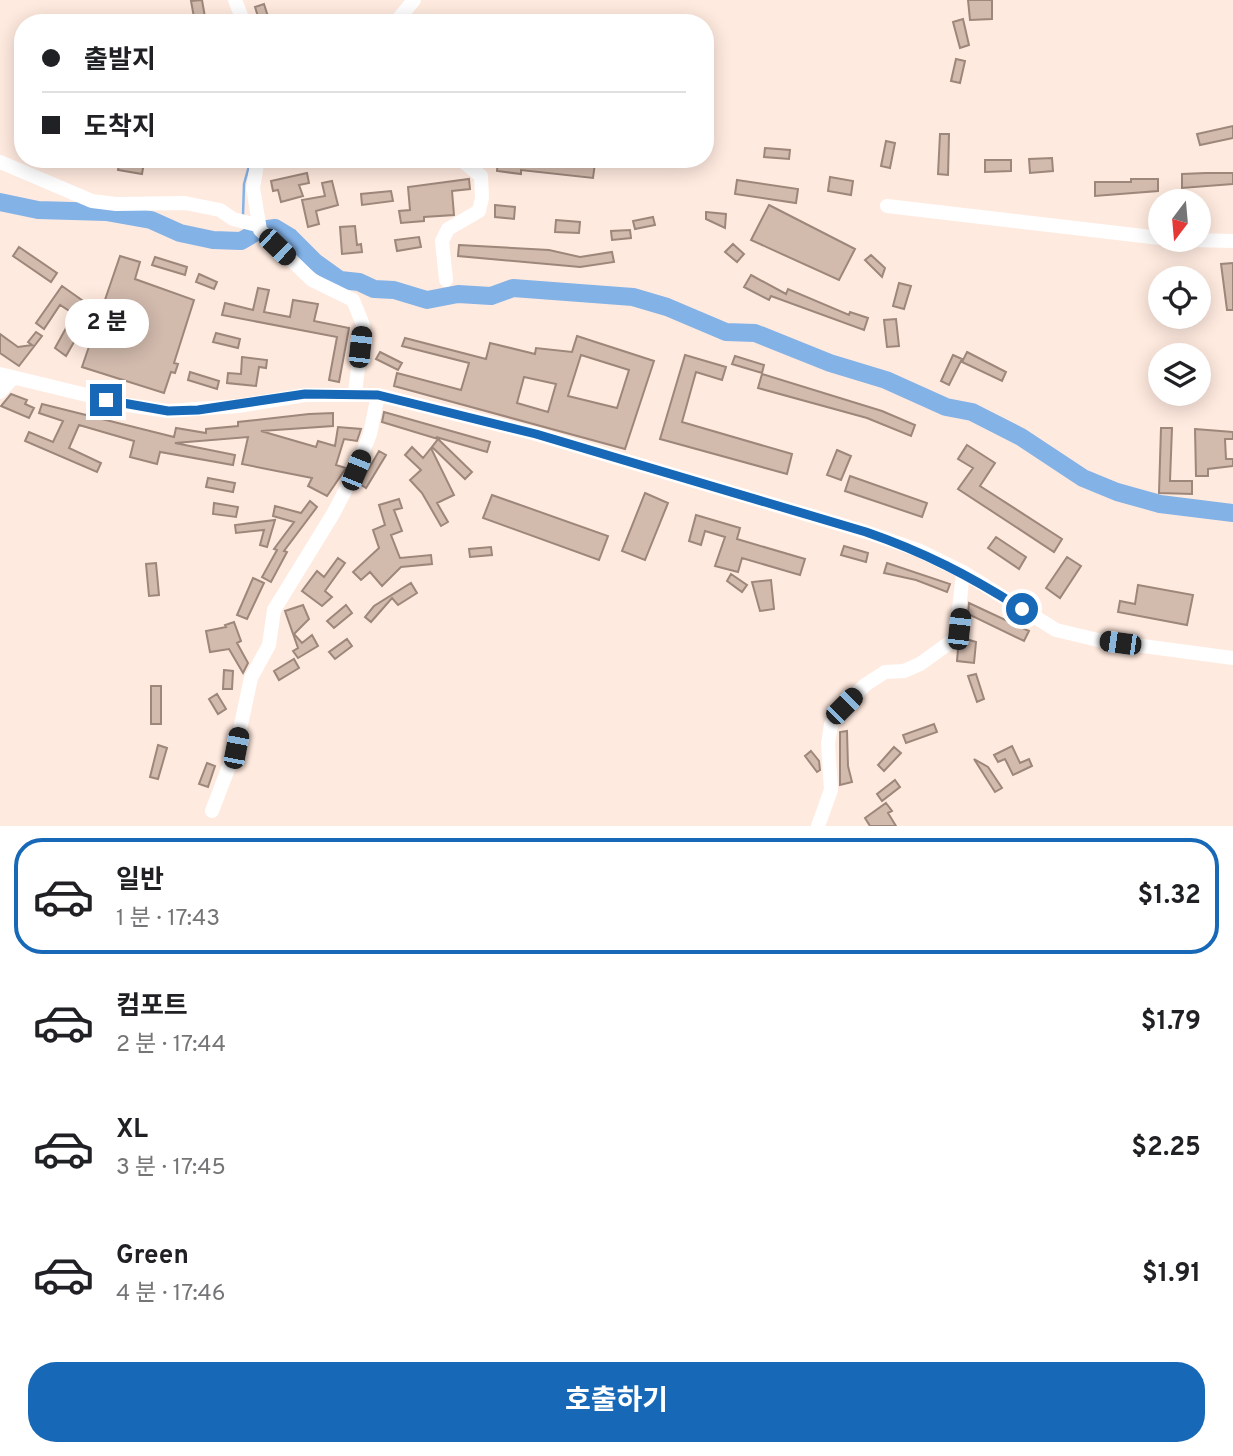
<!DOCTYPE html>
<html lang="ko">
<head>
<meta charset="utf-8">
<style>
	body { margin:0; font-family:Overpass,"Noto Sans KR",sans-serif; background:#f6f6f6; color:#202124; height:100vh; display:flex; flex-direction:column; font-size:26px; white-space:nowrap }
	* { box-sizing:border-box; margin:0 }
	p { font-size:23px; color:#757577 }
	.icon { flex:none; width:38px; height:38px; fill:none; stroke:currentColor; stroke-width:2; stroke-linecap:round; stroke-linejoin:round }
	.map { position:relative; height:826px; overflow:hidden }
	.sheet { display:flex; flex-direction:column; background:#fff; flex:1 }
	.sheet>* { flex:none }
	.guide { position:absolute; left:14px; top:14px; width:700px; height:154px; border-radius:28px; box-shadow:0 4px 18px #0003; display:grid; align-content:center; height:154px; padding:0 28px; background:#fff }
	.needle { width:46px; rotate:196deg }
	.controls { position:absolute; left:1148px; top:189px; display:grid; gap:14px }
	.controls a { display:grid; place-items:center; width:63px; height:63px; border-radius:50%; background:#fff; box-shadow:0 4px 18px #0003; font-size:35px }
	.end { position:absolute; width:32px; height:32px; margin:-16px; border:9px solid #1768b7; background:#fff; box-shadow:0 0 0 4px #fff }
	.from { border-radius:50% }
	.bubble { position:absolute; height:49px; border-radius:24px; background:#fff; box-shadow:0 4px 18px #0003; font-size:23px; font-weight:700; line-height:49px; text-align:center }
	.car { position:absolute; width:21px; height:42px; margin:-21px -10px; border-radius:9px; box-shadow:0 0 5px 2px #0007; background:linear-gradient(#222 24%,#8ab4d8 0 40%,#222 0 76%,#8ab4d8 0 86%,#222 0) }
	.guide b { display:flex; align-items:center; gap:24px; height:66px; font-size:26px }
	.guide b+b { border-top:2px solid #e0e0e0 }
	.guide i { width:18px; height:18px; background:#202124 }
	ul { padding:12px 0 0; list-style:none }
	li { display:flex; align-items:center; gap:21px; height:116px; margin:0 14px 10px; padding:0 14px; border:4px solid transparent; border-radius:28px }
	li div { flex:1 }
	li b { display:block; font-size:26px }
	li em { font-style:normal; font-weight:700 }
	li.active { border-color:#1768b7 }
	li>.icon { width:63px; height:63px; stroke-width:1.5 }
	.primary-button { display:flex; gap:14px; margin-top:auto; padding:14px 28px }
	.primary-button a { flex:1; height:80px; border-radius:28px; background:#1768b7; color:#fff; font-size:28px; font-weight:700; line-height:80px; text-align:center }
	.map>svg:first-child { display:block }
</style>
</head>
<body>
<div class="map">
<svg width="1233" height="826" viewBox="0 0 1233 826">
	<rect width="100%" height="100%" fill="#ffeadf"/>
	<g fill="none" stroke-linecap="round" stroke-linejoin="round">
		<!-- stream -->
		<path stroke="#83b2e7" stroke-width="2.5" d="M243,215l1,-31 7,-25"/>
		<!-- river -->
		<path stroke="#83b2e7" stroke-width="18" d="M0,202l38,8 68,2 45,8 29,13 33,7 28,1 19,-11 15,-2 15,9 25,25 25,18 19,2 15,7 20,1 33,10 31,-6 33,2 22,-8 120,9 34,10 59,25 29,1 75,30 56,17 60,27 26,5 49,25 62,41 34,14 43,12 73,9"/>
	</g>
	<!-- building -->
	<path fill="#d2baad" stroke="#9d867a" stroke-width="2" fill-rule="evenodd" d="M202,0l4,23h-11l-4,-22z
		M968,0h24v19l-22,1z
		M264,4l6,19h-10l-5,-16z
		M963,19l6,26 -9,3 -7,-26z
		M956,59l9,2 -5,22 -9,-2z
		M1233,126v12l-33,7 -3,-11z
		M940,134h9l-1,41 -10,-1z
		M886,141l9,2 -5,25 -9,-2z
		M765,148l25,2 -1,9 -25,-2z
		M1052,158l1,13 -23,2 -1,-14z
		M120,159l24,3 -2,12 -24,-4z
		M498,159l34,3 1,-3h25l37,4 -2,15 -72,-8v4l-24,-3z
		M985,160h26v11l-26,1z
		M307,173l2,10 -10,2 4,11 -22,6 -3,-12 -5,1 -2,-10z
		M1206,173h27v11l-51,4v-14z
		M830,177l23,4 -2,14 -23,-4z
		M469,179l1,10 -18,2 2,24 -30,2v4l-23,2 -2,-12 11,-1 -2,-23z
		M1131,179h27v12l-63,5v-14h36z
		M737,180l61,9 -2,14 -61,-9z
		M332,181l6,24 -22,6 3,13 -11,3 -6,-27 23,-4 -3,-13z
		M391,191l2,10 -31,4 -1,-11z
		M495,205l20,2 -1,12 -19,-2z
		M769,205l86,44 -16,31 -88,-40z
		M706,212l20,2 -1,14 -19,-9z
		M653,217l2,8 -20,4 -2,-8z
		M556,220l24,2 -1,11 -24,-1z
		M355,226l2,19 4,-1 1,8 -20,2 -2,-27z
		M630,230l1,8 -19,2 -1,-9z
		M419,237l2,10 -24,4 -2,-11z
		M733,244l11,10 -7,8 -12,-10z
		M459,245l90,5 31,7 32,-5 2,10 -34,5 -122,-11z
		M19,247l38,26 -6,9 -38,-26z
		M871,255l14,13 -3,9 -17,-17z
		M120,256l20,6 -5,17 59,21 -20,63 4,1 -3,9 -4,-1 -7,21 -82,-26z
		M155,257l32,10 -2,8 -33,-10z
		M1233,263v47h-6l-6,-46z
		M199,274l18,8 -3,7 -18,-7z
		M751,275l35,19 2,-5 61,26 1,-3 18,6 -4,12 -93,-34 -2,4 -25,-13z
		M899,283l12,3 -7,23 -11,-3z
		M62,286l24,17 -9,13 -17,-11 -16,24 -8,-6z
		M258,288l11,2 -5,22 26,5 3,-17 25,4 -4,17 35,7 -10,54 -10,-2 8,-43 -115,-22 3,-12 28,7z
		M896,319l3,27 -12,1 -3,-27z
		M70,321l12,7 -16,28 -11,-8z
		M36,332l6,4 -23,30 -19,-13v-19l18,13 14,-2 -4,-3z
		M216,333l24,6 -2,9 -25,-6z
		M577,336l77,25 -29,88 -231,-63 3,-13 64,17 8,-27 -67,-17 3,-8 81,21 4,-16 45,11 1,-6 36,4zM581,355l48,15 -12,38 -49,-12zM524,377l32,7 -8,28 -31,-9z
		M380,352l22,11 -4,7 -22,-11z
		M967,352l39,20 -4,9 -40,-19z
		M685,355l41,12 -4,13 -26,-8 -14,50 110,32 -5,20 -127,-35z
		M953,355l9,4 -13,26 -8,-4z
		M735,356l29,9 -2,8 -30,-9z
		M242,357l25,3 -1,8 -7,-1 -3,19 -29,-3 1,-10 13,1z
		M190,372l29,9 -2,8 -29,-9z
		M762,374l120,37 33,14 -4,11 -44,-18 -109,-30z
		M11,394l16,6 -2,4 9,4 -5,10 -28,-12z
		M42,404l132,33 2,-9 30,5v-4l32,-3v-4l71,-8 24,-1v13l-72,5 55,16 2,-6 17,5 3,-19 23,2 -4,12 -13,-2 -8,26 10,3 -19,28 -19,-10 4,-8 -70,-14 6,-27 -73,6 60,12 -2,10 -73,-13 -3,12 -27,-7 4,-16 -55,-16 -10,23 32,15 -4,9 -72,-31 4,-9 24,10 10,-21 -24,-8z
		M384,412l106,30 -3,10 -51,-15 36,35 -7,7 -33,-32 6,-8 -56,-17z
		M1161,428h11l-2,53h22v13l-33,-1z
		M1195,429l38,3v7h-8l1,20h7v7l-25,3v7h-12z
		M967,445l28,18 -15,23 82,53 -8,13 -96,-63 15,-21 -15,-9z
		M412,447l11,11 8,-10 23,47 -17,8 11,19 -7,4 -19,-33 -12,-13 11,-10 -16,-15z
		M837,450l14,6 -10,24 -14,-5z
		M379,451l7,4 -20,33 -6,-4z
		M850,476l77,27 -5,14 -77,-26z
		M208,478l27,5 -2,9 -27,-5z
		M645,493l23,10 -23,57 -23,-9z
		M492,495l116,41 -9,24 -116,-42z
		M399,499l3,9 -8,2 8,21 -11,4 9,23 31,-3 1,9 -31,3 -19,19 -12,-14 -9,8 -8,-8 26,-24 -6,-18 12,-5 -6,-20z
		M310,501l7,6 -33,44 3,1 -16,30 -9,-5 15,-27 -3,-1 20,-27 -21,-6 2,-10 26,7z
		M214,503l24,4 -2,10 -23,-3z
		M696,515l44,13 -3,11 68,20 -5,16 -58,-17 -4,14 -23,-6 10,-29 -20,-6 -4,14 -12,-4z
		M275,520l-8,27 -7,-2 4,-15 -28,3 -1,-8z
		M996,537l30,20 -7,12 -31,-21z
		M844,546l24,7 -2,9 -25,-7z
		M491,547l1,8 -22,2 -1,-8z
		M1067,557l14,9 -21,32 -14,-10z
		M338,558l7,5 -20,28 7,6 -10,9 -20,-15 15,-20 7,6z
		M156,563l3,32 -10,1 -3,-32z
		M887,563l63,21 -3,8 -31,-12 -32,-7z
		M731,574l16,11 -5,7 -15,-11z
		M253,578l11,5 -17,36 -10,-4z
		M771,580l3,29 -14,2 -8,-29z
		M411,583l6,10 -19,12 -6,-7 -21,24 -6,-5 9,-11z
		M1138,585l55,10 -6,30 -69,-13 2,-11 15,3z
		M969,603l60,28 -5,10 -56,-27z
		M303,605l6,14 -15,15 8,9 10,-8 6,11 -20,12 -5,-7 5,-3 -13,-37z
		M346,605l6,8 -18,15 -7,-7z
		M234,622l7,19 -4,2 11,20 -5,10 -14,-24 -19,3 -4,-21 20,-4 -1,-2z
		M347,639l5,7 -17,13 -6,-7z
		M966,639l10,3 -2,21 -17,-2 1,-12z
		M294,659l5,9 -20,12 -5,-9z
		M224,670l9,1 -1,18h-9z
		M976,674l8,25 -7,3 -9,-26z
		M151,686h10v38h-10z
		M217,694l9,15 -8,5 -9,-15z
		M934,724l3,8 -31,11 -3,-8z
		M847,731l1,35 4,16 -12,3v-53z
		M158,745l9,3 -9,31 -8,-2z
		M1012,746l8,17 9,-4 3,7 -19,9 -8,-16 -7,3 -4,-7z
		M894,747l7,6 -17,18 -6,-6z
		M811,751l8,10 1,9 -3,2 -12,-16z
		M974,759l14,8 14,21 -7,4z
		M207,763l8,3 -7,21 -9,-3z
		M895,780l5,7 -18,14 -5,-7z
		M886,803l6,8 -4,2 8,13h-26l-5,-8z"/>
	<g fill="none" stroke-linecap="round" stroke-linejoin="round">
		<!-- minor -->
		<path stroke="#fff" stroke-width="14" d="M235,0l9,23
			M395,23l19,-23
			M258,159l-5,29 7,42 52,50 41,20 10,25 -8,68
			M0,162l92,39 24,3 69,-1 35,7 13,9 24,6
			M887,206l273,32
			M1191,240l42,1
			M446,280l-4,-39 6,-12 31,-18 3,-13 -1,-22 -21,-17
			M0,374l128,31 40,6 70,-5 67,-11h73l158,39 330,98 52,18 45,22 93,58 42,10 135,18
			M0,392l13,-14
			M212,811l24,-63 15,-70 18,-33 5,-35 59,-96 23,-44 14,-36 8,-39
			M818,826l13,-36 -3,-46 3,-20 13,-18 21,-21 20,-13 19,-1 16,-7 36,-26 7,-66"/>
	</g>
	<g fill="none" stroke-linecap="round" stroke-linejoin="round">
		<!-- route -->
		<path stroke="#1768b7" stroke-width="9" d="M106,400l62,11 30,-1 107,-16 73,1 158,39 330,98c58,20 104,44 156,77"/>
	</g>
</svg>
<div class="controls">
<a><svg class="needle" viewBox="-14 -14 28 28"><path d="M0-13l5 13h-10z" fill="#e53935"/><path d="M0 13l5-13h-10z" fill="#757577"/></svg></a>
<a><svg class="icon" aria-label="locate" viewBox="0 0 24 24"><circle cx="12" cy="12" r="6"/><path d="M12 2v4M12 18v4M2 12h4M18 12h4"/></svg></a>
<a><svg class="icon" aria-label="layers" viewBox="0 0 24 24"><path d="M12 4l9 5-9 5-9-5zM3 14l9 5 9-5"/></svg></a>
</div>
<i class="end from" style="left:1022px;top:609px"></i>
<i class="end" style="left:106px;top:400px"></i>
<div class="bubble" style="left:65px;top:299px;width:84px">2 분</div>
<i class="car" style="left:277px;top:247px;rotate:134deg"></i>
<i class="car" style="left:360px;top:347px;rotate:6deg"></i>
<i class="car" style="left:356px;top:470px;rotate:22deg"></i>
<i class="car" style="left:959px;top:629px;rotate:6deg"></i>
<i class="car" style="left:1120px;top:643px;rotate:278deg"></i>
<i class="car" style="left:844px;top:706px;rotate:45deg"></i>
<i class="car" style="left:236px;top:748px;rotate:11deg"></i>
<div class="guide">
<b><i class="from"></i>출발지</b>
<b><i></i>도착지</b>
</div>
</div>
<section class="sheet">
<ul>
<li class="active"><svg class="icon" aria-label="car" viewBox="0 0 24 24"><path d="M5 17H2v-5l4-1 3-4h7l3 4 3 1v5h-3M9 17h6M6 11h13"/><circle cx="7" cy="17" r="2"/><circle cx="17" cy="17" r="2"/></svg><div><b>일반</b><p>1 분 · 17:43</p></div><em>$1.32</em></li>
<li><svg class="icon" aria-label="car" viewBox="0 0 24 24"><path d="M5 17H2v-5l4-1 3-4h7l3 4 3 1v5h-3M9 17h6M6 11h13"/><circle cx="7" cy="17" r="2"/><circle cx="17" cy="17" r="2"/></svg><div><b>컴포트</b><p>2 분 · 17:44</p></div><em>$1.79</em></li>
<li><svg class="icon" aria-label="car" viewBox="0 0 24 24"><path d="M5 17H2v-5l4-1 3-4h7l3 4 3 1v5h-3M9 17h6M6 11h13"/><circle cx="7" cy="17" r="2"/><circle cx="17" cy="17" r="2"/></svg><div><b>XL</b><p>3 분 · 17:45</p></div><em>$2.25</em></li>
<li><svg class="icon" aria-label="car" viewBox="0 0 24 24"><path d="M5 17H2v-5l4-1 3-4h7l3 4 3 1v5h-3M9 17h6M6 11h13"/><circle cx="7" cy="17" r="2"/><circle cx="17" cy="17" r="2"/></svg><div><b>Green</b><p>4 분 · 17:46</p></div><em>$1.91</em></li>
</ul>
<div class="primary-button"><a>호출하기</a></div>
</section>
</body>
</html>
